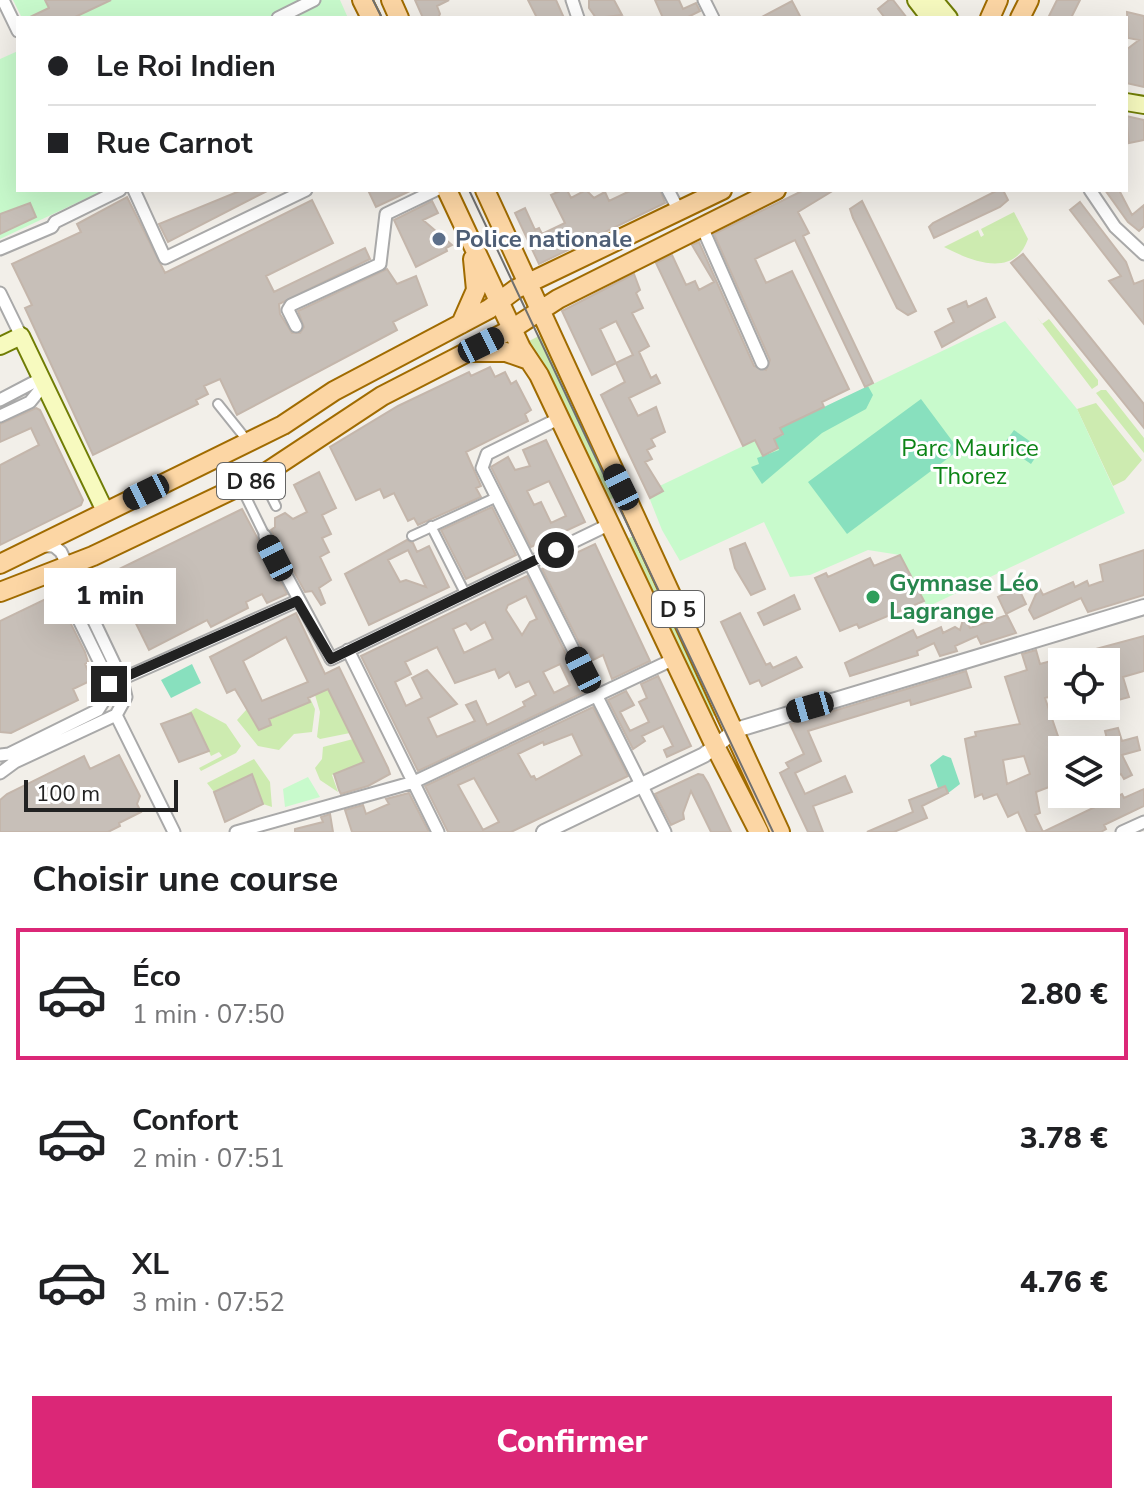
<!DOCTYPE html>
<html lang="fr">
<head>
<meta charset="utf-8">
<style>
	body { margin:0; font-family:"Nunito Sans",sans-serif; background:#f6f6f6; color:#202124; height:100vh; display:flex; flex-direction:column; font-size:30px; white-space:nowrap }
	* { box-sizing:border-box; margin:0 }
	p { font-size:26px; color:#757577 }
	.icon { flex:none; width:44px; height:44px; fill:none; stroke:currentColor; stroke-width:2; stroke-linecap:round; stroke-linejoin:round }
	.map { position:relative; height:832px; overflow:hidden }
	.drawer { display:flex; flex-direction:column; background:#fff; flex:1 }
	.drawer>* { flex:none }
	.banner { position:absolute; left:16px; top:16px; width:1112px; height:176px; border-radius:0px; box-shadow:0 8px 32px #0002; display:grid; align-content:center; height:176px; padding:0 32px; background:#fff }
	.buttons { position:absolute; left:1048px; top:648px; display:grid; gap:16px }
	.buttons a { display:grid; place-items:center; width:72px; height:72px; border-radius:0px; background:#fff; box-shadow:0 8px 32px #0002; font-size:40px }
	.scale { position:absolute; left:24px; bottom:20px; width:154px; box-sizing:border-box; padding-left:8px; border:4px solid #222; border-top:0; font-size:22px; line-height:28px; white-space:nowrap; color:#222; -webkit-text-stroke:6px #fff; paint-order:stroke }
	.end { position:absolute; width:36px; height:36px; margin:-18px; border:10px solid #222; background:#fff; box-shadow:0 0 0 4px #fff }
	.from { border-radius:50% }
	.bubble { position:absolute; height:56px; border-radius:0px; background:#fff; box-shadow:0 8px 32px #0002; font-size:26px; font-weight:800; line-height:56px; text-align:center }
	.car { position:absolute; width:24px; height:48px; margin:-24px -12px; border-radius:10px; box-shadow:0 0 6px 2px #0007; background:linear-gradient(#222 24%,#8ab4d8 0 40%,#222 0 76%,#8ab4d8 0 86%,#222 0) }
	.banner b { display:flex; align-items:center; gap:28px; height:76px; font-size:30px }
	.banner b+b { border-top:2px solid #e0e0e0 }
	.banner i { width:20px; height:20px; background:#202124 }
	ul { padding:0; list-style:none }
	li { display:flex; align-items:center; gap:24px; height:132px; margin:0 16px 12px; padding:0 16px; border:4px solid transparent; border-radius:0px }
	li div { flex:1 }
	li b { display:block; font-size:30px }
	li em { font-style:normal; font-weight:800 }
	li.active { border-color:#db2777 }
	li>.icon { width:72px; height:72px; stroke-width:1.5 }
	h2 { padding:0 32px; font-size:36px; line-height:96px }
	.cta { display:flex; gap:16px; margin-top:auto; padding:16px 32px }
	.cta a { flex:1; height:92px; border-radius:0px; background:#db2777; color:#fff; font-size:32px; font-weight:800; line-height:92px; text-align:center }
	.map>svg:first-child { display:block }
</style>
</head>
<body>
<div class="map">
<svg width="1144" height="832" viewBox="0 0 1144 832">
	<rect width="100%" height="100%" fill="#f2efe9"/>
	<!-- grass -->
	<path fill="#cdebb0" d="M1014,212l14,27c-14,40 -57,22 -84,8l34,-17 3,7 3,-2 -3,-6z
		M1037,317l5,7 7,-5 49,61v5l-6,4z
		M543,334l76,161 -14,7 -80,-159z
		M1101,390h5l38,48v15l-48,-60z
		M1096,403l46,57 -17,20 -12,6 -36,-77z
		M637,534l85,178 -15,7 -84,-178z
		M328,689l22,44 -30,6 -3,-2 3,-25 -5,-17z
		M310,698l5,11 -3,23 -18,2 -15,16 -21,-4 -21,-26 10,-11 12,21 12,-5 -2,-5 41,-18z
		M196,708l30,16 15,22 -5,7 -35,18 -2,-3 23,-12 -3,-4 -8,4 -20,-43 -11,5z
		M353,739l11,23 -32,13 6,17 -18,-12 -5,-12 7,-9 1,-12z
		M254,759l16,23 2,25 -9,-3 -11,-30 -38,18 -7,-9z"/>
	<!-- park -->
	<path fill="#c8facc" d="M13,0h327l8,18h-326z
		M18,51v139h86l-104,49v-180z
		M1005,321l72,88 48,104 -198,94 -27,-52 -32,-5 -58,25 -20,2 -26,-55 -84,39 -18,-31 -15,-38z
		M308,777l12,20 -35,10 -2,-18z"/>
	<!-- pitch -->
	<path fill="#88e0be" d="M868,386l5,9 -7,14 -44,24 -60,51 -11,-17 8,-3 -2,-6 22,-8 -5,-11 9,-4 -3,-7z
		M921,399l38,51 -112,84 -39,-52z
		M1014,430l27,19 -10,15 -28,-19z
		M192,664l9,19 -30,15 -10,-18z
		M943,755l8,3 9,26 -13,10 -8,-3 -9,-26z"/>
	<!-- building -->
	<path fill="#c7bfb8" stroke="#c4b6ab" stroke-width="2" fill-rule="evenodd" d="M45,0h66l-38,18h-45l21,-10z
		M415,0h34l-12,6 3,8 -2,4h-15z
		M528,0h28l8,18h-27z
		M589,0h25l8,15 -26,3 -7,-10z
		M655,0h24l4,9 13,-6 4,8 -14,7h-23z
		M889,0h4l14,18h-22l-7,-9z
		M1057,0h23l-9,18h-23z
		M792,1l9,17h-41z
		M1127,12l17,4v71l-18,-4v-33l13,-10 -11,-2z
		M1126,116l18,4v20l-15,3z
		M242,190h27l-101,52 -9,-18z
		M368,190h44l-36,17z
		M562,190h5l4,8 15,-8 8,8 11,-6 4,9 23,-11h28l5,13 -126,61 -24,-51 10,-5 10,22 4,-2 3,6 23,-11 -14,-28z
		M804,190h30l-36,22 11,21 -6,3 70,147 -8,4 -70,-147 -40,19 11,24 26,-12 57,118 -27,13 2,5 -44,21 3,6 -9,5 4,9 -15,8 -8,-16 -12,6 -87,-183 16,-8 14,30 9,-4 4,9 15,-8 -22,-37 7,-3 55,124 12,4 4,-10 -56,-126z
		M998,190h5l5,10 -8,7 -66,31 -5,-11 4,-4z
		M1105,190h14l13,25 12,-10v21l-5,5 -11,-9z
		M127,197l38,76 147,-73 21,43 -67,33 8,16 91,-44 5,11 -91,45 1,10 12,19h8l4,-6 -6,-16 89,-42 10,15 19,-8 11,29 -34,17 4,8 -160,85 -17,-36 -16,7 4,8 -12,6 2,4 -105,51 -68,-147 7,-3 -20,-41 69,-32 -4,-8z
		M432,201l6,12 -15,7 29,25 -6,3 1,3 -31,16 -22,-47z
		M862,201l54,110 -8,4 -11,-7 -44,-90 -3,-9z
		M1080,202l46,60 8,22 10,-4v44l-35,-43 12,-5 -51,-66z
		M30,203l6,14 -36,17v-20z
		M1023,254l121,150v24l-133,-165z
		M634,274l6,16 -4,3 7,15 -11,5 17,33 -10,6 12,26 5,-3 4,8 -31,15 9,18 18,-9 9,25 -14,7 4,7 -8,4 5,9 -7,3 18,29 -13,7 -49,-103 24,-13 -9,-19 -24,12 -30,-64zM616,321l17,34 -17,8 -16,-34z
		M986,298l9,19 -53,30 -7,-15 19,-10 -6,-13 18,-8 2,6z
		M490,367l5,10 10,-5 6,12 5,-3 15,29 -6,4 3,7 -62,31 15,34 -5,2 5,9 -63,28 -4,-7 -6,3 -14,-28 -10,5 -4,-9 -24,11 -26,-53 68,-41 71,-34 2,4z
		M36,408l4,2 43,90 -2,5 -81,40v-80l39,-20 -8,-17 -31,14v-18z
		M546,440l39,82 -54,25 -40,-80 17,-10 7,13 15,-4 -7,-16zM549,481l17,35 -15,7 -10,-21 -7,3 -7,-14z
		M319,472l17,36 -14,7 9,19 -9,4 7,14 -9,5 11,23 -12,8 6,15 -4,2 -9,-14 -7,1 -34,-62 4,-3v-9l10,-5 8,6 14,-7 -13,-27z
		M492,507l24,48 -50,24 -25,-49z
		M242,509l45,85 -20,9 -5,-9 -16,8 2,6 -37,19 -4,-7 -58,30 -38,-77z
		M407,540l6,3 4,9 12,-6 20,41 -80,38 -24,-51zM408,550l18,37 -20,-7 -6,2 -12,-22z
		M745,543l20,46 -14,6 -16,-27 -5,-19z
		M595,544l55,117 -38,18 -9,-24 -14,7 -47,-93z
		M1144,550v45l-56,17 -7,-14 -47,21 -5,-9 10,-23 4,8 30,-13 2,5 12,-6 2,5 14,-5 -3,-16z
		M900,555l24,46 -65,27 -2,-4 -17,7 -25,-53 11,-5 2,4 42,-19 4,8z
		M527,576l58,116 -167,79 -57,-115zM526,596l11,23 -7,3 -8,13 -16,-25 2,-5zM485,622l8,17 -29,14 -11,-24 13,-6 5,7zM437,647l18,36 40,-14 4,9 10,-6 7,15 13,-6 7,14 -13,7 2,4 -38,19 -11,-24 -10,4 9,16 -38,16 -9,-19 29,-14 -30,-34 -15,8 10,20 -16,8 -11,-24 16,-8 -6,-12zM560,664l10,21 -16,8 -11,-21z
		M1018,587l8,17 -20,10 -8,-17z
		M56,594l29,58 3,10 -3,2 7,16 -19,9 5,11 -67,33 -11,-1v-111z
		M794,595l6,14 -36,16 -6,-12z
		M296,613l29,61 14,-7 49,101 2,6 -22,12 -27,8 -2,-4 -5,-16 30,-12 -36,-73 -20,9 2,4 -41,17 2,6 -12,5 -24,-41 -8,4 -17,-36zM286,637l22,45 -46,19 -19,-40z
		M740,613l26,52 4,-2 3,5 23,-11 6,10 -40,19 -3,-6 -9,4 -29,-62z
		M1007,615l9,18 -35,11 -4,-8 -22,10 2,5 -17,5 -6,-13 -17,8 1,4 -68,21 -5,-13 68,-33 4,8 24,-11 2,6 12,-6 5,3 4,-14 6,12z
		M1144,636v35l-21,6 6,20 -18,5 -5,-40h-44v9l-12,4 6,20 -11,3 17,50v34l-26,10 4,21 -5,2 8,17 79,-38 2,4 20,-9v17l-40,19 2,4 -5,3h-74l-9,-20 -10,5 -11,-23 -13,5 -2,-5 -7,3 -10,-58 11,-3 -1,-4 45,-8 -15,-47 22,-7 -5,-16 14,-4 4,14zM1024,756l6,18 -23,10 -4,-24z
		M966,671l5,16 -60,18 -1,-5 -102,31 13,30 -26,12 10,21 40,-18 7,16 -39,14 10,26h-15l-28,-59 9,-5 -3,-5 18,-9 -14,-30z
		M658,676l33,70 -24,11 -3,-7 9,-4 -10,-20 -21,10 3,5 -12,8 -25,-49 18,-9 8,14 -14,7 10,19 19,-9 -10,-20 8,-4 -6,-14z
		M593,707l35,69 -117,56h-63l-23,-46zM572,734l10,21 -46,25 -2,-4 -3,1 -13,-23 25,-12 1,3zM474,778l25,44 -16,8 -25,-45z
		M191,713l18,38 -30,11 -18,-38z
		M1118,728l4,13 15,-4 3,13 -18,5 10,20 -8,4 -3,-5 -15,7v-9l8,-5 -9,-36z
		M119,755l21,41 -3,8 4,8 -22,11 1,3 -12,6h-108v-32l7,-6 77,-38 6,13z
		M252,774l11,30 -38,18 -11,-30z
		M698,774l5,1 5,8 23,49h-20l-20,-41 -8,22 1,6 -13,6 -16,-31z
		M945,786l3,7 -26,13 5,12 -33,14h-27l46,-20 -4,-12z
		M409,793l20,39h-77l-7,-22 18,-5 3,9 23,-10 -3,-5z
		M330,814l3,18h-38v-3l28,-7 -2,-5z"/>
	<g fill="none" stroke-linecap="round" stroke-linejoin="round">
		<defs>
			<path id="pedestrian" d="M218,404l24,30
				M265,484l11,22
				M241,487l24,49
				M431,526l34,67
				M412,536l85,-39"/>
			<path id="minor" d="M3,0l15,31
				M572,0l6,18
				M704,0l9,18
				M278,18l36,-18
				M134,190l31,68 141,-68
				M668,190l11,21
				M1090,190l25,37 29,27
				M702,227l60,136
				M0,249l52,-22 3,-5 65,-32
				M0,293l21,43
				M296,326l-8,-16 3,-5 89,-41 6,-50 50,-24
				M0,400l40,-21
				M0,416l30,-14 13,-16
				M560,418l-73,36 -5,14 183,364
				M265,536l66,123 279,-135
				M348,650l90,182
				M117,681l180,-80
				M116,715l58,117
				M0,755l9,-1 89,-44 12,-19 -6,-20 -50,-102
				M0,773l15,-11 101,-47 10,-18 -4,-17 -61,-128 -7,-6h-11
				M236,832l178,-50 260,-123
				M1122,832l22,-10"/>
			<path id="tertiary" d="M544,832l160,-77 32,-25 408,-123"/>
			<path id="secondary" d="M916,0l14,18
				M934,0l15,18
				M1126,102l18,3
				M0,346l21,-10 84,175"/>
			<path id="primary" d="M362,0l9,18
				M391,0l8,18
				M990,18l8,-18
				M1020,18l9,-18
				M447,190l74,158 18,27 177,373 43,84
				M485,190l295,642
				M461,324l15,-34 -3,-31
				M472,352h34l23,8
				M0,564l283,-139 51,-34 155,-82 27,-20 206,-99
				M0,592l93,-36 168,-80 121,-80 130,-67 46,-30 218,-109"/>
		</defs>
		<!-- pedestrian casing -->
		<use href="#pedestrian" stroke="#a9a9a9" stroke-width="12"/>
		<!-- minor casing -->
		<use href="#minor" stroke="#a9a9a9" stroke-width="15"/>
		<!-- tertiary casing -->
		<use href="#tertiary" stroke="#a9a9a9" stroke-width="18"/>
		<!-- secondary casing -->
		<use href="#secondary" stroke="#707d05" stroke-width="20"/>
		<!-- primary casing -->
		<use href="#primary" stroke="#a06b00" stroke-width="22"/>
		<!-- pedestrian -->
		<use href="#pedestrian" stroke="#fff" stroke-width="8"/>
		<!-- minor -->
		<use href="#minor" stroke="#fff" stroke-width="11"/>
		<!-- tertiary -->
		<use href="#tertiary" stroke="#fff" stroke-width="14"/>
		<!-- secondary -->
		<use href="#secondary" stroke="#f7fabf" stroke-width="16"/>
		<!-- primary -->
		<use href="#primary" stroke="#fcd6a4" stroke-width="18"/>
		<!-- tram -->
		<path stroke="#707070" stroke-width="2" d="M373,0l9,18
			M469,190l304,642"/>
	</g>
	<g fill="none" stroke-linecap="round" stroke-linejoin="round">
		<!-- route -->
		<path stroke="#222" stroke-width="10" d="M109,684l188,-83 34,58 225,-109"/>
	</g>
	<!-- markers -->
	<circle fill="#5c6f8a" stroke="#fff" stroke-width="3" cx="439" cy="239" r="8"/>
	<circle fill="#2e9e5b" stroke="#fff" stroke-width="3" cx="873" cy="597" r="8"/>
	<g text-anchor="middle" stroke-width="6" stroke-linejoin="round" paint-order="stroke">
		<!-- shield labels -->
		<g fill="#fff" stroke="#646464" stroke-width="2">
			<rect x="217" y="463" width="68" height="36" rx="6"/>
			<rect x="652" y="591" width="52" height="36" rx="6"/>
		</g>
		<g font-size="22" font-weight="bold" fill="#222">
			<text x="251" y="489">D 86</text>
			<text x="678" y="617">D 5</text>
		</g>
		<!-- service labels -->
		<g font-size="24" font-weight="bold" fill="#4e5e75" stroke="#fff" text-anchor="start">
			<text x="455" y="247">Police nationale</text>
		</g>
		<!-- park labels -->
		<g font-size="24" fill="#0c8416" stroke="#fff">
			<text x="970" y="456">Parc Maurice<tspan x="970" dy="28">Thorez</tspan></text>
		</g>
		<!-- leisure labels -->
		<g font-size="24" font-weight="bold" fill="#27864d" stroke="#fff" text-anchor="start">
			<text x="889" y="591">Gymnase Léo<tspan x="889" dy="28">Lagrange</tspan></text>
		</g>
	</g>
</svg>
<div class="buttons">
<a><svg class="icon" aria-label="locate" viewBox="0 0 24 24"><circle cx="12" cy="12" r="6"/><path d="M12 2v4M12 18v4M2 12h4M18 12h4"/></svg></a>
<a><svg class="icon" aria-label="layers" viewBox="0 0 24 24"><path d="M12 4l9 5-9 5-9-5zM3 14l9 5 9-5"/></svg></a>
</div>
<div class="scale">100 m</div>
<i class="end from" style="left:556px;top:550px"></i>
<i class="end" style="left:109px;top:684px"></i>
<div class="bubble" style="left:44px;top:568px;width:132px">1 min</div>
<i class="car" style="left:481px;top:345px;rotate:64deg"></i>
<i class="car" style="left:621px;top:487px;rotate:334deg"></i>
<i class="car" style="left:146px;top:492px;rotate:244deg"></i>
<i class="car" style="left:275px;top:558px;rotate:333deg"></i>
<i class="car" style="left:583px;top:670px;rotate:333deg"></i>
<i class="car" style="left:810px;top:707px;rotate:254deg"></i>
<div class="banner">
<b><i class="from"></i>Le Roi Indien</b>
<b><i></i>Rue Carnot</b>
</div>
</div>
<section class="drawer">
<h2>Choisir une course</h2>
<ul>
<li class="active"><svg class="icon" aria-label="car" viewBox="0 0 24 24"><path d="M5 17H2v-5l4-1 3-4h7l3 4 3 1v5h-3M9 17h6M6 11h13"/><circle cx="7" cy="17" r="2"/><circle cx="17" cy="17" r="2"/></svg><div><b>Éco</b><p>1 min · 07:50</p></div><em>2.80 €</em></li>
<li><svg class="icon" aria-label="car" viewBox="0 0 24 24"><path d="M5 17H2v-5l4-1 3-4h7l3 4 3 1v5h-3M9 17h6M6 11h13"/><circle cx="7" cy="17" r="2"/><circle cx="17" cy="17" r="2"/></svg><div><b>Confort</b><p>2 min · 07:51</p></div><em>3.78 €</em></li>
<li><svg class="icon" aria-label="car" viewBox="0 0 24 24"><path d="M5 17H2v-5l4-1 3-4h7l3 4 3 1v5h-3M9 17h6M6 11h13"/><circle cx="7" cy="17" r="2"/><circle cx="17" cy="17" r="2"/></svg><div><b>XL</b><p>3 min · 07:52</p></div><em>4.76 €</em></li>
</ul>
<div class="cta"><a>Confirmer</a></div>
</section>
</body>
</html>
